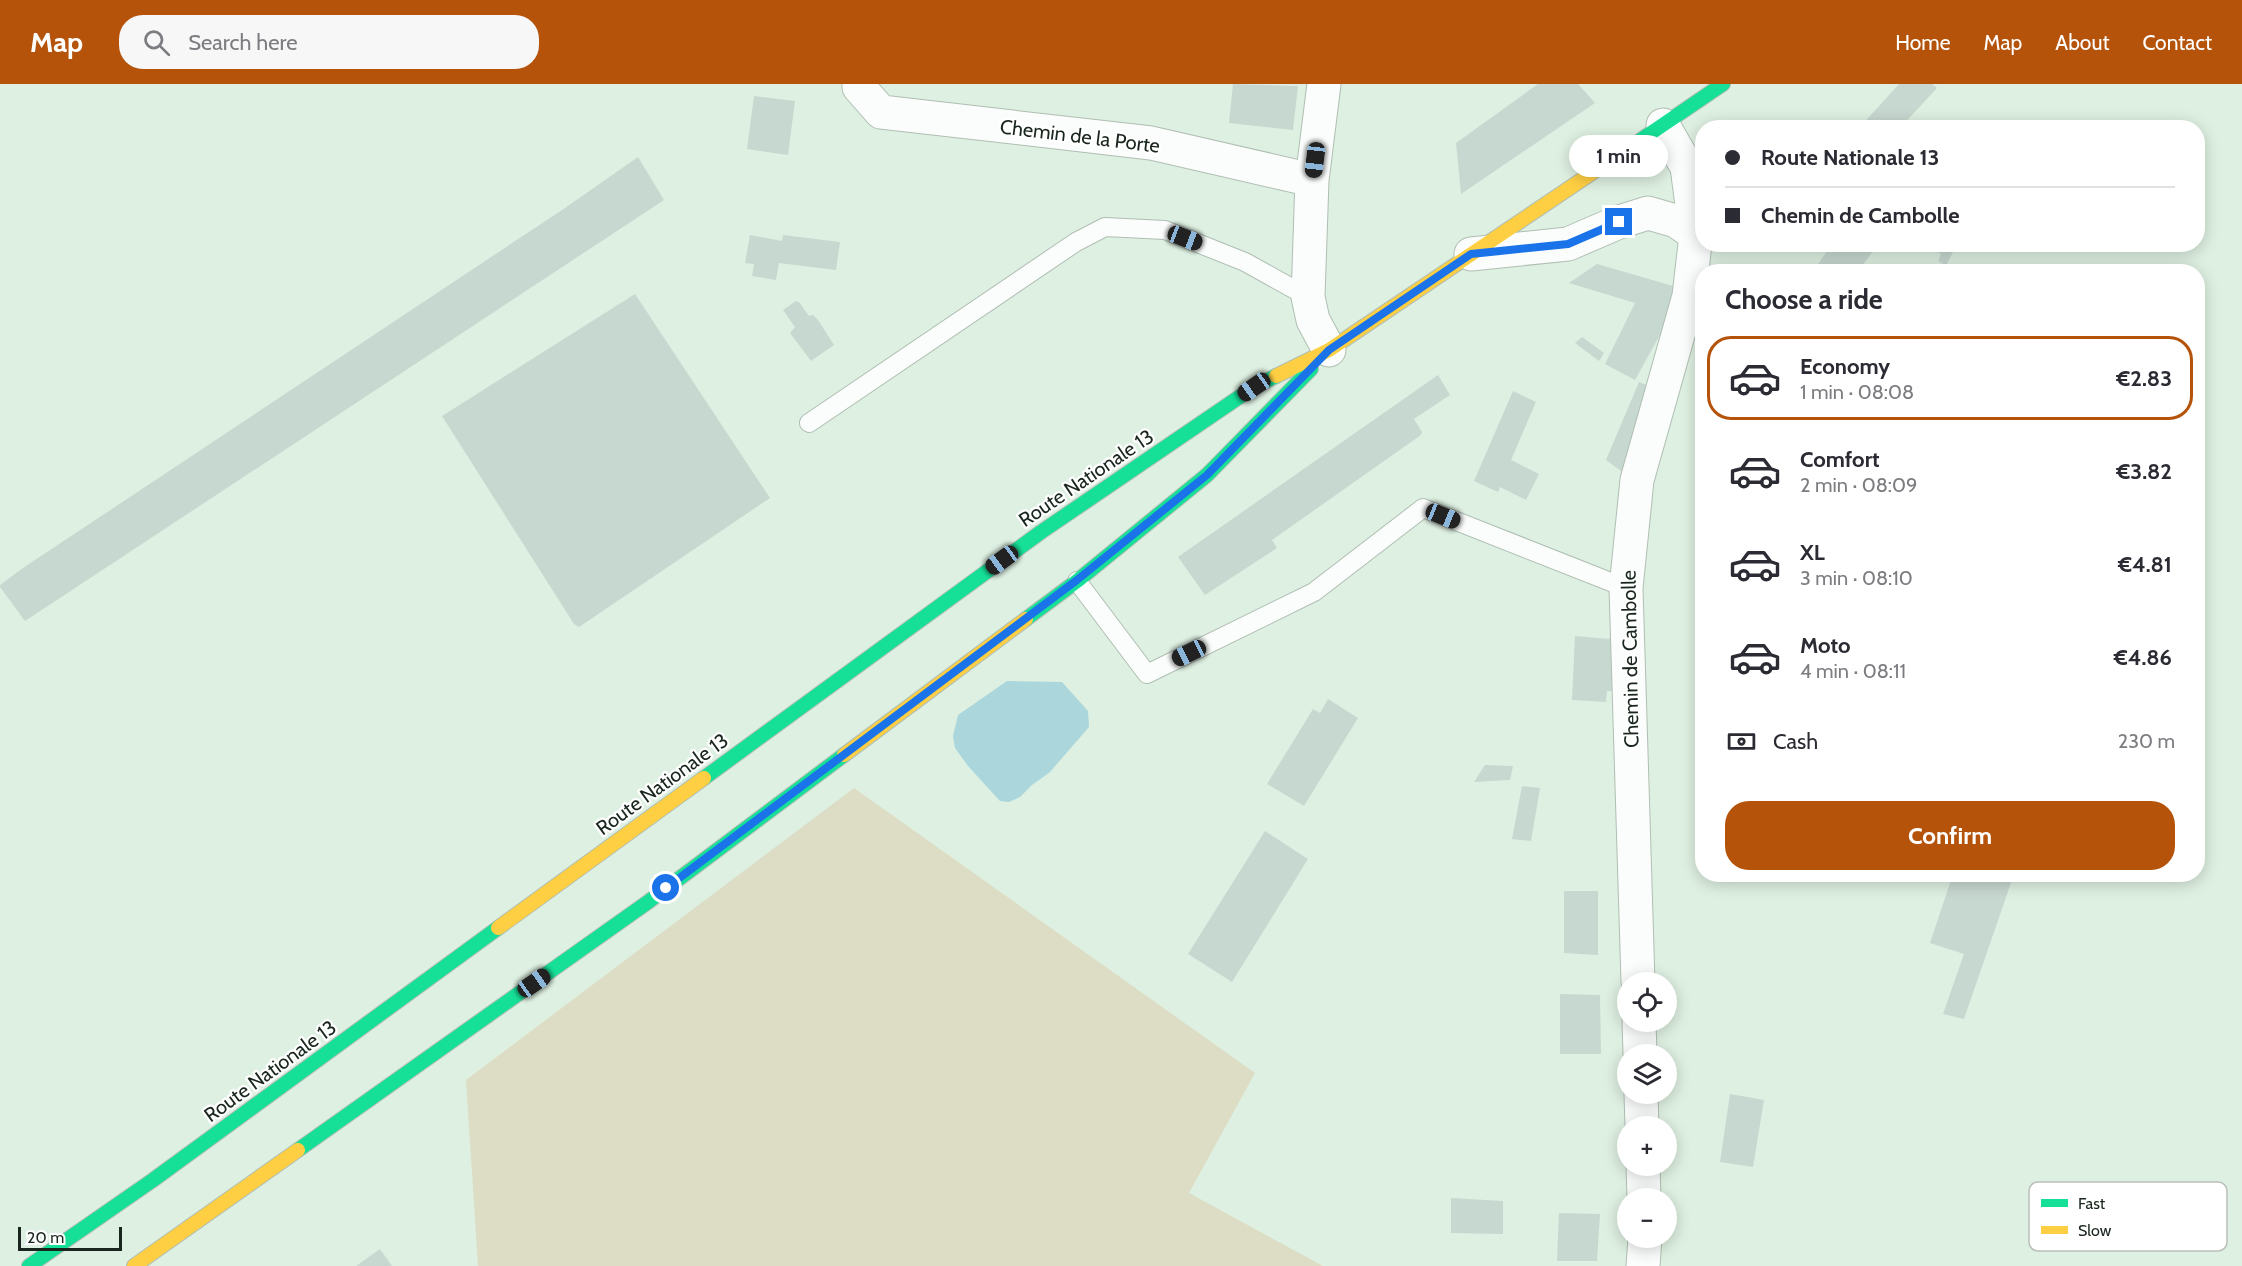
<!DOCTYPE html>
<html lang="en">
<head>
<meta charset="utf-8">
<style>
	body { margin:0; font-family:Cabin,sans-serif; background:#f7f7f7; color:#2b2b33; height:100vh; display:flex; flex-direction:column; font-size:22px; white-space:nowrap }
	* { box-sizing:border-box; margin:0 }
	p { font-size:20px; color:#7c7c81 }
	.icon { flex:none; width:33px; height:33px; fill:none; stroke:currentColor; stroke-width:2; stroke-linecap:round; stroke-linejoin:round }
	.map { position:relative; flex:1; overflow:hidden }
	.side { position:absolute; left:1695px; top:180px; width:510px; height:618px; display:flex; flex-direction:column; background:#fff; border-radius:24px; box-shadow:0 3px 15px #0003 }
	.side>* { flex:none }
	.banner { position:absolute; left:1695px; top:36px; width:510px; height:132px; border-radius:24px; box-shadow:0 3px 15px #0003; display:grid; align-content:center; height:132px; padding:0 30px; background:#fff }
	.buttons { position:absolute; left:1617px; top:888px; display:grid; gap:12px }
	.buttons a { display:grid; place-items:center; width:60px; height:60px; border-radius:50%; background:#fff; box-shadow:0 3px 15px #0003; font-size:30px }
	.scale { position:absolute; left:18px; bottom:15px; width:104px; box-sizing:border-box; padding-left:6px; border:3px solid #19261d; border-top:0; font-size:16px; line-height:21px; white-space:nowrap; color:#19261d; -webkit-text-stroke:4px #fff; paint-order:stroke }
	.end { position:absolute; width:27px; height:27px; margin:-14px; border:8px solid #1a73e8; background:#fff; box-shadow:0 0 0 3px #fff }
	.from { border-radius:50% }
	.bubble { position:absolute; height:42px; border-radius:21px; background:#fff; box-shadow:0 3px 15px #0003; font-size:20px; font-weight:800; line-height:42px; text-align:center }
	.car { position:absolute; width:18px; height:36px; margin:-18px -9px; border-radius:8px; box-shadow:0 0 4px 2px #0007; background:linear-gradient(#222 24%,#8ab4d8 0 40%,#222 0 76%,#8ab4d8 0 86%,#222 0) }
	.banner b { display:flex; align-items:center; gap:21px; height:57px; font-size:22px }
	.banner b+b { border-top:2px solid #e1e1e2 }
	.banner i { width:15px; height:15px; background:#2b2b33 }
	ul { padding:0; list-style:none }
	li { display:flex; align-items:center; gap:18px; height:84px; margin:0 12px 9px; padding:0 18px; border:3px solid transparent; border-radius:24px }
	li div { flex:1 }
	li b { display:block; font-size:22px }
	li em { font-style:normal; font-weight:800 }
	li.current { border-color:#b45309 }
	li>.icon { width:54px; height:54px; stroke-width:1.5 }
	h2 { padding:0 30px; font-size:27px; line-height:72px }
	.pay { display:flex; align-items:center; gap:15px; height:66px; padding:0 30px; font-size:22px }
	.pay p { margin-inline-start:auto }
	.action { display:flex; gap:12px; margin-top:auto; padding:12px 30px }
	.action a { flex:1; height:69px; border-radius:24px; background:#b45309; color:#fff; font-size:24px; font-weight:800; line-height:69px; text-align:center }
	header { display:flex; align-items:center; gap:36px; box-sizing:border-box; height:84px; padding:0 30px; background:#b45309; color:#fff }
	header strong { font-size:28px }
	nav { display:flex; gap:33px; margin-inline-start:auto; font-size:21px }
	.search { width:420px; height:54px; background:#f7f7f7; display:flex; align-items:center; gap:15px; box-sizing:border-box; padding:0 21px; border-radius:24px; color:#7c7c81; font-size:22px }
	.map>svg:first-child { display:block }
</style>
</head>
<body>
<header>
<strong>Map</strong>
<div class="search"><svg class="icon" aria-label="search" viewBox="0 0 24 24"><circle cx="10" cy="10" r="6"/><path d="M15 15l6 6"/></svg>Search here</div>
<nav><a>Home</a><a>Map</a><a>About</a><a>Contact</a></nav>
</header>
<div class="map">
<svg width="2242" height="1182" viewBox="0 0 2242 1182">
	<rect width="100%" height="100%" fill="#def0e2"/>
	<!-- green -->
	<path fill="#dcddc4" d="M854,704l401,285 -66,120 134,73h-845l-12,-186z"/>
	<!-- water -->
	<path fill="#aad6dc" d="M1007,597l55,1 26,29 1,16 -39,45 -18,13 -12,12 -11,5 -9,-1 -32,-35 -13,-18 -2,-12 5,-21z"/>
	<!-- building -->
	<path fill="#c7d8d0" d="M1233,0l65,2 -5,44 -64,-7z
		M1538,0h40l17,19 -134,91 -5,-51z
		M1899,0h33l5,4 -37,40h-41z
		M754,12l41,5 -7,54 -41,-6z
		M638,73l26,43 -639,421 -25,-34v-2l23,-17 542,-360z
		M750,151l32,6 1,-6 57,7 -4,28 -57,-7 -3,17 -24,-4 2,-12 -9,-1z
		M1832,160h46l-20,28h-12l-3,-3 -2,3h-13l-10,-8z
		M1932,160h25l-11,22 -8,-5 3,-7 -11,-6z
		M1597,180l90,26 -10,48 -16,-5 -26,47 -30,-16 30,-61 -66,-20z
		M635,210l135,204 -191,129 -5,-3 -132,-208z
		M796,217l3,1 10,14 4,-1 5,5 16,25 -23,16 -21,-28 5,-6 -12,-17z
		M1582,253l22,16 -5,8 -24,-18z
		M1438,291l12,20 -36,24 8,13 -1,3 -149,105 5,8 -72,47 -27,-38z
		M1639,298l10,4 -21,90 -22,-16z
		M1513,307l23,11 -25,58 28,14 -13,26 -26,-13 -2,5 -24,-11z
		M1612,549l13,58h-18l-1,11 -34,-2 3,-64 34,3z
		M1328,615l30,19 -54,88 -37,-22 46,-75 7,4z
		M1485,681l28,1 -3,14 -36,2z
		M1522,702l18,2 -9,53 -19,-2z
		M1265,747l43,28 -76,123 -44,-28z
		M1953,790h61l-50,145 -21,-5 21,-60 -34,-11z
		M1564,807h34v64l-34,-2z
		M1560,910l40,1 1,59h-41z
		M1730,1010l34,6 -11,67 -33,-5z
		M1451,1114l52,3v33l-52,-1z
		M1559,1129l41,1 -3,47h-40z
		M380,1165l12,17h-36z"/>
	<g fill="none" stroke-linecap="round" stroke-linejoin="round">
		<defs>
			<path id="lane" d="M809,339l267,-181 29,-15 60,3 80,32 63,35
				M1077,497l70,93 167,-82 109,-84 203,80"/>
			<path id="street" d="M859,0v3l22,25 270,31 161,37
				M1324,0l-12,96 -4,117 5,23 16,30
				M1471,170l97,-10 51,-22 29,-9 28,8 20,14
				M1638,898l-12,-394 11,-108 52,-184 7,-61 -9,-68 -24,-42
				M1639,938l1,32
				M1641,1010l1,32
				M1643,1082l1,32
				M1643,1182l2,-28"/>
			<path id="fast" d="M1623,68l100,-68
				M1026,535l51,-38 130,-106 104,-106
				M704,694l337,-246 213,-145 22,-11
				M298,1066l350,-248 196,-147
				M29,1182l124,-86 345,-252"/>
			<path id="slow" d="M1276,292l53,-26 294,-198
				M844,671l182,-136
				M498,844l206,-150
				M134,1182l164,-116"/>
		</defs>
		<!-- lane casing -->
		<use href="#lane" stroke="#b0beb3" stroke-width="20"/>
		<!-- street casing -->
		<use href="#street" stroke="#b0beb3" stroke-width="35"/>
		<!-- fast casing -->
		<use href="#fast" stroke="#b0beb3" stroke-width="16"/>
		<!-- slow casing -->
		<use href="#slow" stroke="#b0beb3" stroke-width="16"/>
		<!-- lane -->
		<use href="#lane" stroke="#fafdfb" stroke-width="18"/>
		<!-- street -->
		<use href="#street" stroke="#fafdfb" stroke-width="33"/>
		<!-- fast -->
		<use href="#fast" stroke="#16e098" stroke-width="14"/>
		<!-- slow -->
		<use href="#slow" stroke="#ffcf43" stroke-width="14"/>
	</g>
	<g fill="none" stroke-linecap="round" stroke-linejoin="round">
		<!-- route -->
		<path stroke="#1a73e8" stroke-width="8" d="M666,804l411,-308 130,-105 122,-125 142,-96 97,-10 51,-22"/>
	</g>
	<g text-anchor="middle" stroke-width="4.5" stroke-linejoin="round" paint-order="stroke">
		<!-- street labels -->
		<g font-size="20" fill="#19261d" stroke="#fff">
			<text transform="translate(1080 52) rotate(7)" y="7">Chemin de la Porte</text>
			<text transform="translate(1086 394) rotate(-34)" y="7">Route Nationale 13</text>
			<text transform="translate(1630 575) rotate(-91)" y="7">Chemin de Cambolle</text>
			<text transform="translate(662 700) rotate(-36)" y="7">Route Nationale 13</text>
			<text transform="translate(270 987) rotate(-36)" y="7">Route Nationale 13</text>
		</g>
	</g>
	<!-- legend -->
	<rect x="2029" y="1098" width="198" height="69" rx="9" fill="#fff" stroke="#babebb" stroke-width="1.5"/>
	<rect x="2041" y="1115" width="27" height="8" fill="#16e098"/>
	<rect x="2041" y="1142" width="27" height="8" fill="#ffcf43"/>
	<g font-size="16" fill="#19261d">
		<text x="2078" y="1125">Fast</text>
		<text x="2078" y="1152">Slow</text>
	</g>
</svg>
<div class="buttons">
<a><svg class="icon" aria-label="locate" viewBox="0 0 24 24"><circle cx="12" cy="12" r="6"/><path d="M12 2v4M12 18v4M2 12h4M18 12h4"/></svg></a>
<a><svg class="icon" aria-label="layers" viewBox="0 0 24 24"><path d="M12 4l9 5-9 5-9-5zM3 14l9 5 9-5"/></svg></a>
<a>+</a>
<a>−</a>
</div>
<div class="scale">20 m</div>
<i class="end from" style="left:666px;top:804px"></i>
<i class="end" style="left:1619px;top:138px"></i>
<div class="bubble" style="left:1569px;top:51px;width:99px">1 min</div>
<i class="car" style="left:1315px;top:76px;rotate:187deg"></i>
<i class="car" style="left:1185px;top:154px;rotate:111deg"></i>
<i class="car" style="left:1254px;top:303px;rotate:235deg"></i>
<i class="car" style="left:1443px;top:432px;rotate:112deg"></i>
<i class="car" style="left:1002px;top:476px;rotate:234deg"></i>
<i class="car" style="left:1189px;top:569px;rotate:244deg"></i>
<i class="car" style="left:534px;top:899px;rotate:55deg"></i>
<div class="banner">
<b><i class="from"></i>Route Nationale 13</b>
<b><i></i>Chemin de Cambolle</b>
</div>
<section class="side">
<h2>Choose a ride</h2>
<ul>
<li class="current"><svg class="icon" aria-label="car" viewBox="0 0 24 24"><path d="M5 17H2v-5l4-1 3-4h7l3 4 3 1v5h-3M9 17h6M6 11h13"/><circle cx="7" cy="17" r="2"/><circle cx="17" cy="17" r="2"/></svg><div><b>Economy</b><p>1 min · 08:08</p></div><em>€2.83</em></li>
<li><svg class="icon" aria-label="car" viewBox="0 0 24 24"><path d="M5 17H2v-5l4-1 3-4h7l3 4 3 1v5h-3M9 17h6M6 11h13"/><circle cx="7" cy="17" r="2"/><circle cx="17" cy="17" r="2"/></svg><div><b>Comfort</b><p>2 min · 08:09</p></div><em>€3.82</em></li>
<li><svg class="icon" aria-label="car" viewBox="0 0 24 24"><path d="M5 17H2v-5l4-1 3-4h7l3 4 3 1v5h-3M9 17h6M6 11h13"/><circle cx="7" cy="17" r="2"/><circle cx="17" cy="17" r="2"/></svg><div><b>XL</b><p>3 min · 08:10</p></div><em>€4.81</em></li>
<li><svg class="icon" aria-label="car" viewBox="0 0 24 24"><path d="M5 17H2v-5l4-1 3-4h7l3 4 3 1v5h-3M9 17h6M6 11h13"/><circle cx="7" cy="17" r="2"/><circle cx="17" cy="17" r="2"/></svg><div><b>Moto</b><p>4 min · 08:11</p></div><em>€4.86</em></li>
</ul>
<div class="pay"><svg class="icon" aria-label="cash" viewBox="0 0 24 24"><path d="M3 7h18v10H3z"/><circle cx="12" cy="12" r="2"/></svg>Cash<p>230 m</p></div>
<div class="action"><a>Confirm</a></div>
</section>
</div>
</body>
</html>
